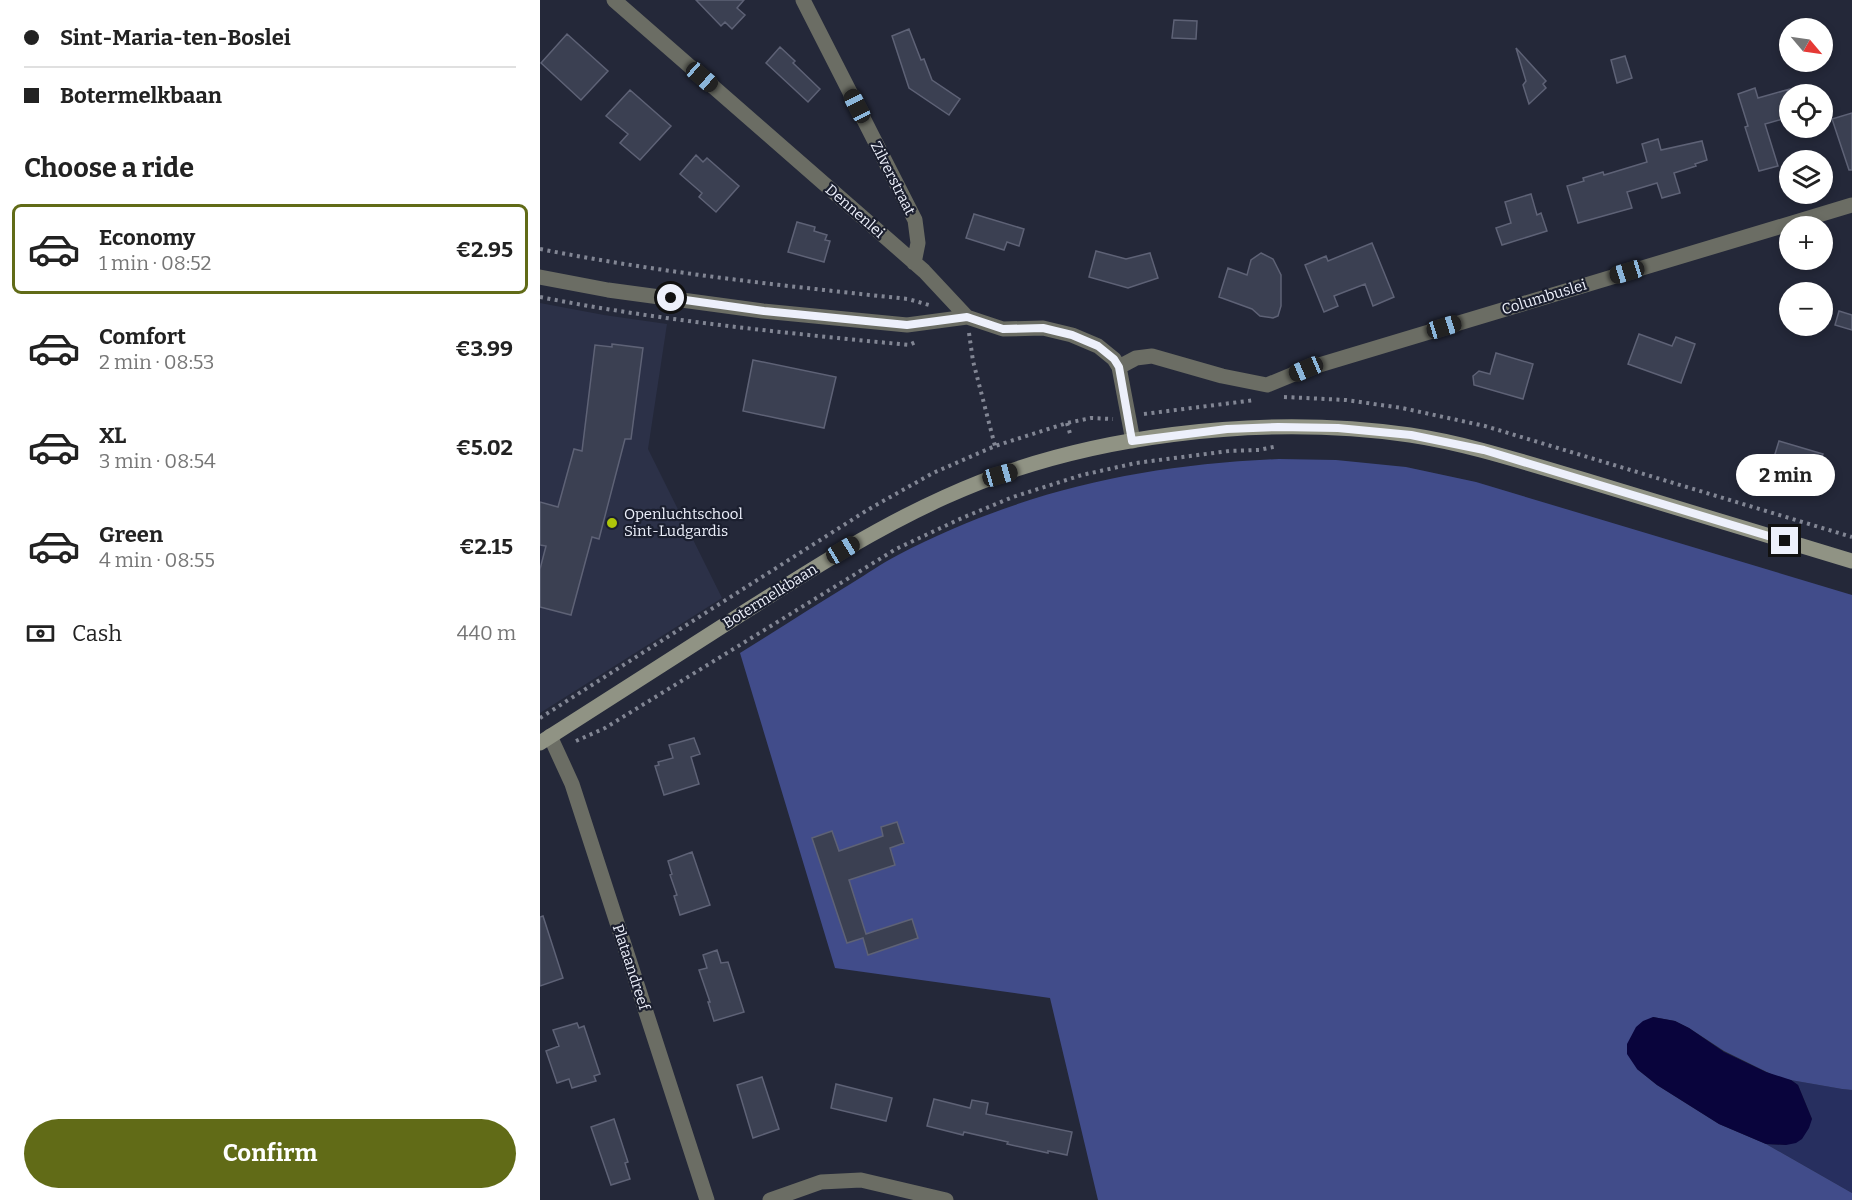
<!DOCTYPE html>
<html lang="en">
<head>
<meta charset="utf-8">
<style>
	body { margin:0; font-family:Bitter,serif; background:#f6f6f6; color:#222; height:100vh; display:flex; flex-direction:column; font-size:22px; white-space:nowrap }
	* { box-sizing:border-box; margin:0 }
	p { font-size:20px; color:#767676 }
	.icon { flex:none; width:33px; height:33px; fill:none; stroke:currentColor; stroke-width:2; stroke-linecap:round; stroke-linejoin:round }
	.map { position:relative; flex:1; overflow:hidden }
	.drawer { display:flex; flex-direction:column; background:#fff; width:540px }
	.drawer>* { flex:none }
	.hud { display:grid; align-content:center; height:132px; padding:0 24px; background:#fff }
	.needle { width:39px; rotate:119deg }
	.tools { position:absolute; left:1239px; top:18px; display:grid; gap:12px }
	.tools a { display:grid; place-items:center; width:54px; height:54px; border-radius:50%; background:#fff; box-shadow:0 3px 9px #0003; font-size:30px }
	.end { position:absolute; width:27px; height:27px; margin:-14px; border:8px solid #edf0fb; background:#111; box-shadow:0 0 0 3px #111 }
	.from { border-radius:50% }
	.bubble { position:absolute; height:42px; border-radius:21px; background:#fff; box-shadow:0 3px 9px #0003; font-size:20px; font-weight:700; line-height:42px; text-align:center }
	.car { position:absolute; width:18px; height:36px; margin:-18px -9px; border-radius:8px; box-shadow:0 0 4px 2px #0007; background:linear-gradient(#222 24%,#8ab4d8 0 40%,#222 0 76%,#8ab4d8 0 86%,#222 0) }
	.hud b { display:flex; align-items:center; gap:21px; height:57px; font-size:22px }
	.hud b+b { border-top:2px solid #e0e0e0 }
	.hud i { width:15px; height:15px; background:#222 }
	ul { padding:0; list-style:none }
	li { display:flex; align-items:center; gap:18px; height:90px; margin:0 12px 9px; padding:0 12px; border:3px solid transparent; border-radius:9px }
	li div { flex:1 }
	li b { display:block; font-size:22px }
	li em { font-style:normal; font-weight:700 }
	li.current { border-color:#616b17 }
	li>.icon { width:54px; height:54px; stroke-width:1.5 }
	h2 { padding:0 24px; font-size:27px; line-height:72px }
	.pay { display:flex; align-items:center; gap:15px; height:66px; padding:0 24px; font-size:22px }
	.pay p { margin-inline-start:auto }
	.action { display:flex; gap:12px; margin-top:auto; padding:12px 24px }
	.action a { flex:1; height:69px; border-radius:36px; background:#616b17; color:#fff; font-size:24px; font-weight:700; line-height:69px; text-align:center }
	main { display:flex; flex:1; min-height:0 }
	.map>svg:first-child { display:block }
</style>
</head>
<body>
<main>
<section class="drawer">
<div class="hud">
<b><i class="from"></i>Sint-Maria-ten-Boslei</b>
<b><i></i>Botermelkbaan</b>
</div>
<h2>Choose a ride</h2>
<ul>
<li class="current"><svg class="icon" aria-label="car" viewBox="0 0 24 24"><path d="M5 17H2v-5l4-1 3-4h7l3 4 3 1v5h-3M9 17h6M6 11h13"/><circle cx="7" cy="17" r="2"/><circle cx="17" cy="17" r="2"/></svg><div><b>Economy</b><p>1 min · 08:52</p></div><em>€2.95</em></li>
<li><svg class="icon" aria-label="car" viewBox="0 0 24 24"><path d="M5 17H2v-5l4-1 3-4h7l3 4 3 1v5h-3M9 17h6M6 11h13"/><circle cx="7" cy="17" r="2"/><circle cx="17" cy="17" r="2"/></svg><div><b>Comfort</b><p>2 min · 08:53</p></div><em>€3.99</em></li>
<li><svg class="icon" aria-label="car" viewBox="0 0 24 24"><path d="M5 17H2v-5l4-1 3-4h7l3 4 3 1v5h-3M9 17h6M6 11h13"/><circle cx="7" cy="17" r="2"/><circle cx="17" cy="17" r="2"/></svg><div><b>XL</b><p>3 min · 08:54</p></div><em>€5.02</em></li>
<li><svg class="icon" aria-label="car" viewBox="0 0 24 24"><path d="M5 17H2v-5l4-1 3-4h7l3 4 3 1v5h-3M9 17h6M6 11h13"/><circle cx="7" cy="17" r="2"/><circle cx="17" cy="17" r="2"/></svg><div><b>Green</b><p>4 min · 08:55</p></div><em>€2.15</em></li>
</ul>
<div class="pay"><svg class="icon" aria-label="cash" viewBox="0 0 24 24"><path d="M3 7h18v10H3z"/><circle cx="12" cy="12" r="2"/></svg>Cash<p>440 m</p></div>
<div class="action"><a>Confirm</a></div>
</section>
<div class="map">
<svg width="1312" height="1200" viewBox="0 0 1312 1200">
	<rect width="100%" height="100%" fill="#242839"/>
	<!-- built -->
	<path fill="#2c3148" d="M0,303l64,12 63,9 -19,125 74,149 -182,115z"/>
	<!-- green -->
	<path fill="#272f5f" d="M1251,1080l51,9 10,1v103l-86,-49 20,1 26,-26 -14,-34z"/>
	<!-- forest -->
	<path fill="#414c8a" d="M739,459l57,1 70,7 70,15 376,113v495l-10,-1 -63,-11 -55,-27 -35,-23 -14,-7 -22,-4 -16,52 20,16 62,39 47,20 86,49v7h-754l-48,-202 -215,-30 -95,-315c37,-23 74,-47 112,-70 15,-9 30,-20 46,-28 123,-64 243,-90 381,-96z"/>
	<!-- water -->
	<path fill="#09043c" d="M1113,1017l22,4 14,7 35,24 42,20 25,8 7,5 14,34 -3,9 -7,11 -6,4 -10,2 -20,-1 -47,-20 -62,-39 -20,-16 -10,-15v-10l9,-17 7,-6z"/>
	<!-- building -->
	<path fill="#3b4052" stroke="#5e6276" stroke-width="1.5" d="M156,0h48l-7,8 8,7 -13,14 -7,-7 -4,4z
		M634,20l23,1 -1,18 -24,-1z
		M369,29l12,31 3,-1 8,21 28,19 -11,16 -40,-27 -17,-52z
		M27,34l41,37 -27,29 -40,-37z
		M240,47l15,14 -2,2 27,26 -12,13 -42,-39z
		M976,48l30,33 -3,3 3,4 -17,16 -6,-19 3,-4z
		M1085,56l7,22 -15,5 -6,-23z
		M1215,88l3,10 32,-9v28l-25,7 13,42 -19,5 -14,-44 3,-1 -10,-32z
		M90,90l41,36 -31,34 -20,-17 8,-9 -22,-18z
		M1312,113v57h-3l-17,-51z
		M1118,139l3,11 41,-9 5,19 -12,4 1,2 -22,7 6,20 -18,5 -5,-15 -30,9 5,16 -54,15 -11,-37 17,-5 -1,-3 20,-6 1,3 43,-13 -5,-18z
		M156,155l7,7 4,-4 32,28 -23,26 -17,-15 3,-4 -22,-19z
		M991,194l6,21 4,-2 6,18 -45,14 -6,-17 15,-5 -6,-21z
		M434,214l50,15 -5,17 -12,-4 -3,8 -38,-12z
		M257,222l18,5 -1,4 13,4 -2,5 5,1 -6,21 -36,-10z
		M832,243l22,54 -21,9 -8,-22 -31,12 4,10 -14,6 -19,-47 21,-9 2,5z
		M556,251l30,8 24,-6 8,25 -30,10 -39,-11z
		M721,253l12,6 8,16v31l-3,10 -5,2 -13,-2 -8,-7 -33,-12 9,-29 19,7 4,-15z
		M1299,311l13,4v15l-17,-5z
		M1099,334l33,12 4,-9 19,7 -14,39 -53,-19z
		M72,344l31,4 -12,91h-6l-26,100 -7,-2 -21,78 -31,-8v-38l6,-23 -6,-1v-43l18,5 16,-58 8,2 13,-106 17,2z
		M956,353l37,11 -10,35 -49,-14 -1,-9 6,-5 11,3z
		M213,360l83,17 -12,51 -81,-17z
		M1239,441l44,13 -10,31 -16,-5 1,-5 -27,-8z
		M154,738l6,16 -9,3 8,27 -35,11 -9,-29 4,-1 -1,-3 15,-4 -4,-13z
		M357,822l7,21 -14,5 5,17 -46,15 17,54 46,-15 6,19 -50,17 -5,-17 -16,5 -35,-105 20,-7 7,20 44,-15 -2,-9z
		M152,852l18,53 -30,10 -6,-19 3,-1 -7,-20 2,-1 -4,-13z
		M3,916l20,62 -23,8v-69z
		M177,950l4,13 7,-1 16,50 -30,9 -6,-19h2l-11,-32 8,-2 -4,-13z
		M37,1023l2,5 5,-2 16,48 -6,2 2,5 -24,7 -3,-9 -12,4 -11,-32 13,-5 -6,-16z
		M222,1077l17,52 -26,9 -16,-53z
		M296,1084l56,14 -6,23 -55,-13z
		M394,1099l36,9 2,-8 16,3 -2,11 86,18 -5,23 -19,-4v2l-41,-9 1,-2 -44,-10 -1,3 -36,-9z
		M74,1119l14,43 -3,1 5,16 -19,6 -20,-58z"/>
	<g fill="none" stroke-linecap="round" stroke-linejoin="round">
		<!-- path -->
		<path stroke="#828694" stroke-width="4" stroke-dasharray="3 4.5" stroke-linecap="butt" d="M0,249c122,24 245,37 368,50l21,6
			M0,297c122,24 246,36 369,48l9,-4
			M429,333l4,28 22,85
			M744,397l62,3 56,8 83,18 367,111
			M604,414l111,-14
			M527,423l4,14
			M0,718l329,-209 64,-36 62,-27 72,-23 24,-5 22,1
			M36,741l29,-13 291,-179 66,-31 51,-21 69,-22 54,-12 93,-12 30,-1 19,-4"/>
		<!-- street -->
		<path stroke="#6b6d64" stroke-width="15" d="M74,0l310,271 43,46 36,12 40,-1 29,7 26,11 16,13 5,8 14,74
			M263,0l112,220 3,23 -4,20
			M0,277l68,13 155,21 144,14 60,-8
			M579,367l17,-9 16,-2 70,20 45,9 39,-16 546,-164
			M10,736l22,48 135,416
			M230,1200l51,-18 40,-2 85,20"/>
		<!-- secondary -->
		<path stroke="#909384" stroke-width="15" d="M0,743c68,-43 135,-87 203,-130 66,-42 131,-84 202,-116 137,-63 316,-83 465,-62 60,9 119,29 178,46 88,26 176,53 264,80"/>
	</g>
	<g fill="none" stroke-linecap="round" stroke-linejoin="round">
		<!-- route -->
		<path stroke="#edf0fb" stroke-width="8" d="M131,298l93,13 143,14 60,-8 36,12 40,-1 29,7 26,11 16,13 5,8 13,74 95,-12 51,-2 60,1 73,7 73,15 301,91"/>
	</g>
	<!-- markers -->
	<circle fill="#aec509" stroke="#1b1f2f" stroke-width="2" cx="72" cy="523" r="6"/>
	<g text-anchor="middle" stroke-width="4.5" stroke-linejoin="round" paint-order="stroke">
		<!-- street labels -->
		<g font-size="15" fill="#edf0fb" stroke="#1b1f2f">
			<text transform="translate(353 178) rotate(63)" y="5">Zilverstraat</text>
			<text transform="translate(315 211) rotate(41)" y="5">Dennenlei</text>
			<text transform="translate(1004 297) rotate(-17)" y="5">Columbuslei</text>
			<text transform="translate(230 596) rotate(-32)" y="5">Botermelkbaan</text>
			<text transform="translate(91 967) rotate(72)" y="5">Plataandreef</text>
		</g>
		<!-- poi labels -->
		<g font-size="15" fill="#edf0fb" stroke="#1b1f2f" text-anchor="start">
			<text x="84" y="519">Openluchtschool<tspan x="84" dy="17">Sint-Ludgardis</tspan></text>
		</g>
	</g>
</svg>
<div class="tools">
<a><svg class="needle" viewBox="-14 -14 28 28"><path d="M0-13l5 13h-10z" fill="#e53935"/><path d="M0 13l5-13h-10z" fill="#767676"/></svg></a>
<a><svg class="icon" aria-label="locate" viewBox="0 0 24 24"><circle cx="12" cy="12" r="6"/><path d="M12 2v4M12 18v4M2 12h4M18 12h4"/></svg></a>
<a><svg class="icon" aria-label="layers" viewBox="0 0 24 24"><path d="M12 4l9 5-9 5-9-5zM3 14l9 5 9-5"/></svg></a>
<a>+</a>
<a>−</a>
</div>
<i class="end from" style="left:131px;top:298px"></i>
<i class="end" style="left:1245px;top:541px"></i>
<div class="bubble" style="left:1196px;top:454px;width:99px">2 min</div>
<i class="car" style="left:162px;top:77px;rotate:131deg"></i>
<i class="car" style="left:317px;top:106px;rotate:333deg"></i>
<i class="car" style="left:1087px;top:272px;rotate:253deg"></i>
<i class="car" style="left:904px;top:327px;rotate:73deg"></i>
<i class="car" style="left:766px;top:369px;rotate:247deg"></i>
<i class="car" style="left:460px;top:475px;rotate:74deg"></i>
<i class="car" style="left:303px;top:550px;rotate:59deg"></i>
</div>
</main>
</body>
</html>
